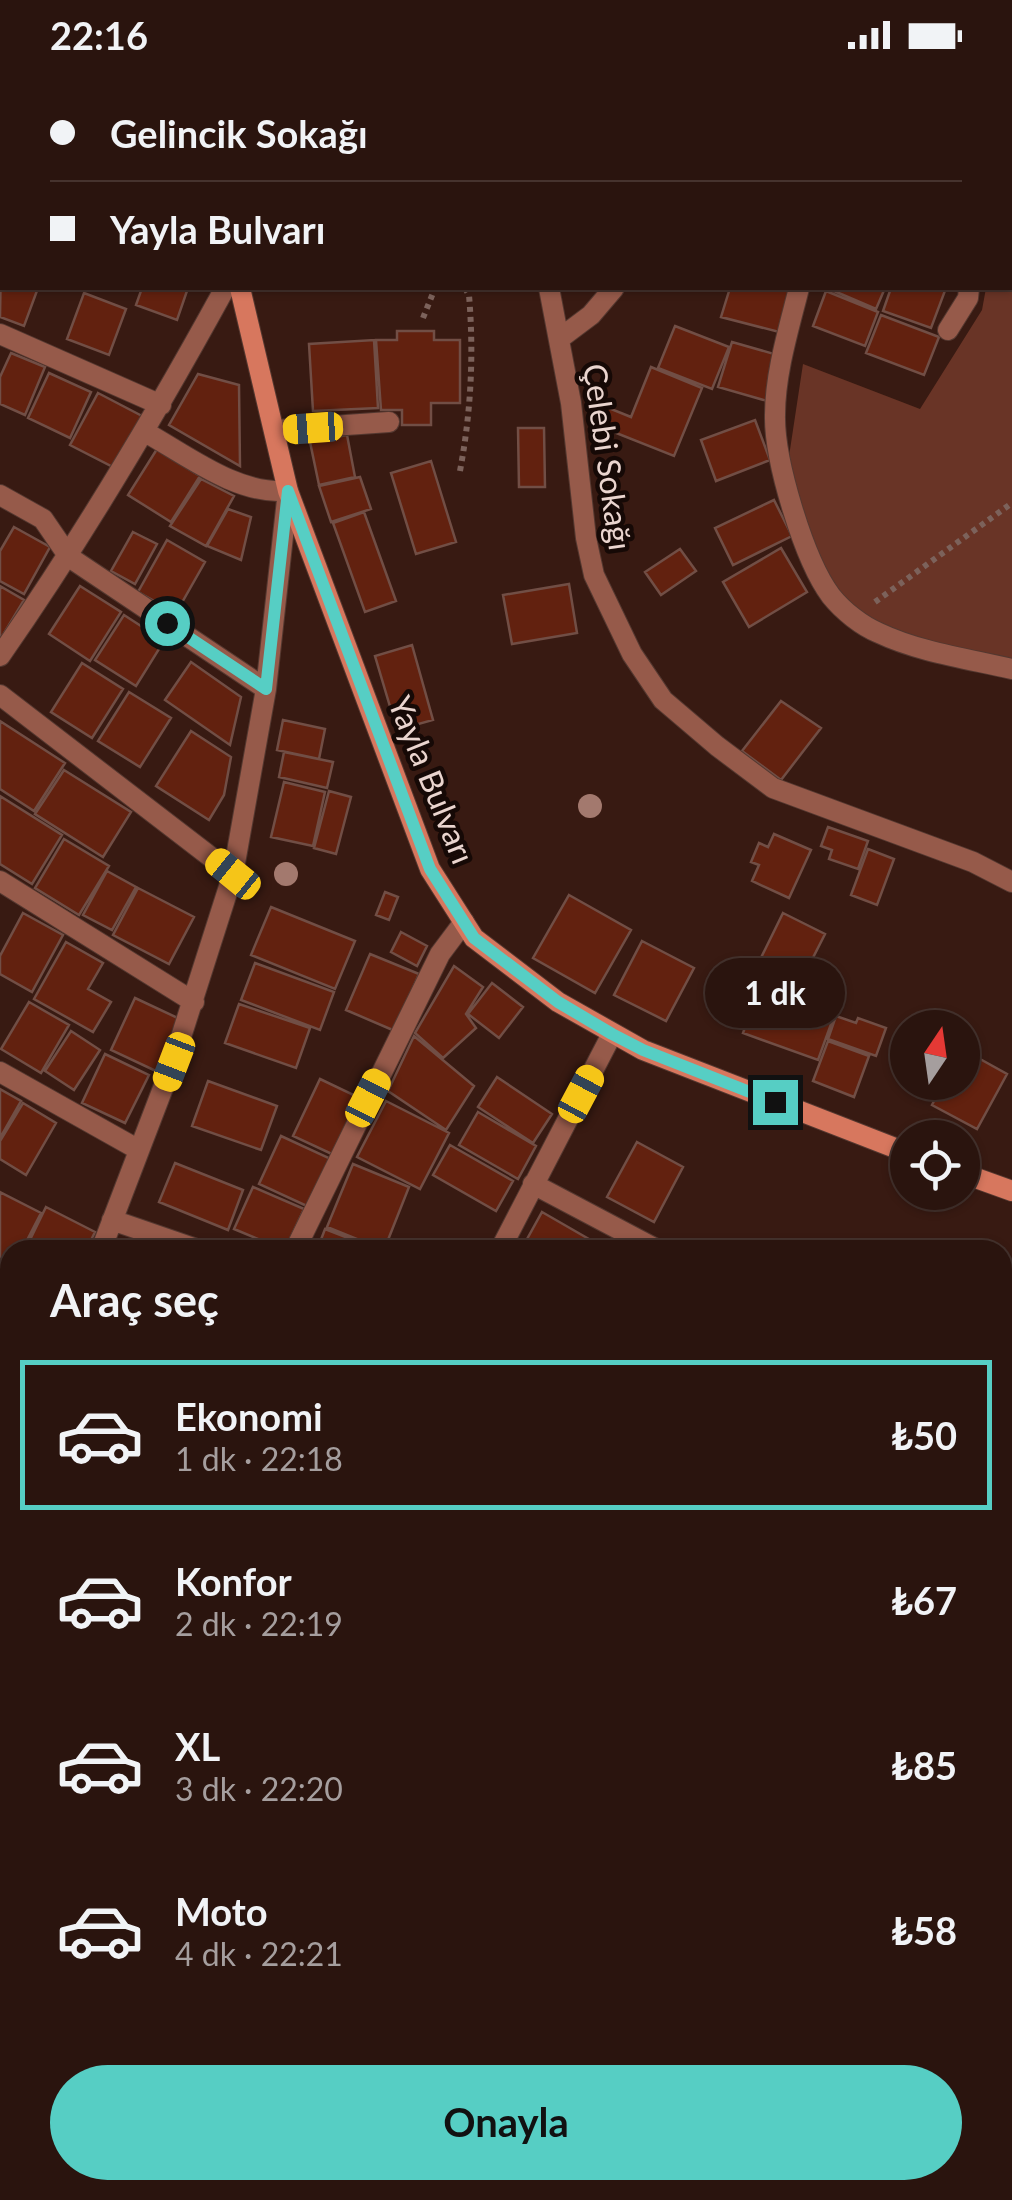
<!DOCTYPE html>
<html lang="tr">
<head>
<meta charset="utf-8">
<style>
	body { margin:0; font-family:Lato,sans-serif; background:#321d17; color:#f1f3f6; height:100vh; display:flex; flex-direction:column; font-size:38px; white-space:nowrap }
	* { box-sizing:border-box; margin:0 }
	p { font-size:32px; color:#a59e9e }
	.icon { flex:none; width:55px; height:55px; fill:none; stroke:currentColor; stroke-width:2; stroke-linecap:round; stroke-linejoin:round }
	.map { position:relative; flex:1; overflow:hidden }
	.drawer { position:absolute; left:0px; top:1170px; width:1012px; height:960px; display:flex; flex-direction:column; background:#2a140e; border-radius:30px 30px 0 0; box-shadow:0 2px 8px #0004,0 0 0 2px #46332e }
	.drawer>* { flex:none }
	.top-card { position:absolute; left:0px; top:0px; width:1012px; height:220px; box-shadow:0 2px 8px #0004,0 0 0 2px #46332e; display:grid; align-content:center; height:220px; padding:0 50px; background:#2a140e }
	.needle { width:65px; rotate:13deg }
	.fabs { position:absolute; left:890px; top:940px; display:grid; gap:20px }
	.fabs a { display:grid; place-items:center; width:90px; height:90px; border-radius:50%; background:#2a140e; box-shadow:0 2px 8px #0004,0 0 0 2px #46332e; font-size:50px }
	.end { position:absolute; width:45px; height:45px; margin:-22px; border:12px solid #56cec4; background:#111; box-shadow:0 0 0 5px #111 }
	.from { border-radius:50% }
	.bubble { position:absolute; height:70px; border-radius:35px; background:#2a140e; box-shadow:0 2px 8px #0004,0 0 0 2px #46332e; font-size:32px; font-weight:700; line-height:70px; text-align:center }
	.car { position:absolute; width:30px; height:60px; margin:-30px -15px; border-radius:12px; box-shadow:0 0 8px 2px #0007; background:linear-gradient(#f5c518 24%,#345 0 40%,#f5c518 0 76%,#345 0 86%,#f5c518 0) }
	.top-card b { display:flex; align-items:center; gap:35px; height:95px; font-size:38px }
	.top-card b+b { border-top:2px solid #46332e }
	.top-card i { width:25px; height:25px; background:#f1f3f6 }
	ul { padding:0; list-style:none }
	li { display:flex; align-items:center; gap:30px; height:150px; margin:0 20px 15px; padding:0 30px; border:5px solid transparent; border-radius:0px }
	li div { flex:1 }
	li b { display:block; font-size:38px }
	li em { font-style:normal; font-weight:700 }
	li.current { border-color:#56cec4 }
	li>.icon { width:90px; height:90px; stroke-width:1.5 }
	h2 { padding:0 50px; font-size:45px; line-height:120px }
	.button { display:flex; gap:20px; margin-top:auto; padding:20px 50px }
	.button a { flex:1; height:115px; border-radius:60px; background:#56cec4; color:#111; font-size:40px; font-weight:700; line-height:115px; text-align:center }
	.status { display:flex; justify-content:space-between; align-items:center; height:70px; padding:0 50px; background:#2a140e; direction:ltr }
	.status svg { height:28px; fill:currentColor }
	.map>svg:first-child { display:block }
</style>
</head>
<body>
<div class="status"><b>22:16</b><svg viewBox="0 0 49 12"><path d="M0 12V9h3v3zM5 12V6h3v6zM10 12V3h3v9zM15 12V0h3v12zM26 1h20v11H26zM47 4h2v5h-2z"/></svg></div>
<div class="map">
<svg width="1012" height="2130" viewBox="0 0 1012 2130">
	<rect width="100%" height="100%" fill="#381a12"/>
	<!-- green -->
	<path fill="#693426" d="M1012,103v496l-110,-28 -71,-46 -45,-119 17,-112 117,45 62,-99 4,-22h24z"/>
	<!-- building -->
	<path fill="#62210f" stroke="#714e45" stroke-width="2.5" d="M1,190l1,28h36l-14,38 -24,-9z
		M142,218h46l-11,32 -41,-15z
		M730,218h46l18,4 -11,41 -62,-16z
		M827,218h58l-9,21z
		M891,218h55l-15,40 -48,-17z
		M826,221l52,21 -13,34 -52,-20z
		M84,223l42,16 -17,46 -42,-16z
		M881,245l58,22 -15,38 -58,-22z
		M675,256l54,21 -17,42 -54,-21z
		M397,261h37v9h26v63h-29v22h-29v-15h-21l-5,-70h21z
		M374,270l4,68 -65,3 -4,-67z
		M732,272l49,14 -14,45 -49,-14z
		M11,283l34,14 -20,48 -25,-11v-27z
		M651,297l51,21 -28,68 -83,-33 8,-19 32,13z
		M49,303l42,19 -21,46 -42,-20z
		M198,304l41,11 1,81 -71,-41z
		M98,323l44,23 -27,52 -45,-23z
		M755,350l15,40 -54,21 -15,-41z
		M518,358h26l1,59h-26z
		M347,365l8,42 -36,8 -9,-43z
		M157,379l43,27 -29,46 -43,-27z
		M431,391l25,81 -40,12 -25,-81z
		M360,407l11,32 -40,13 -12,-36z
		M201,409l33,17 -28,50 -36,-20z
		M774,430l18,36 -59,29 -18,-37z
		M228,439l23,8 -10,43 -34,-14z
		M364,442l32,89 -31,11 -32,-89z
		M14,457l36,20 -26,47 -24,-13v-30z
		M133,462l24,12 -22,40 -24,-13z
		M167,470l38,22 -29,51 -38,-21z
		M781,478l26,44 -58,35 -26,-45z
		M680,479l16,22 -35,24 -16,-23z
		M569,514l8,49 -65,11 -9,-49z
		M0,516l24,14 -24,40z
		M80,516l41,26 -31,49 -41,-27z
		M124,545l40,26 -28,45 -41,-26z
		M412,575l21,75 -36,10 -22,-74z
		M191,592l50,35 -11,48 -65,-45z
		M82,593l41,26 -31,49 -41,-26z
		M129,622l42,26 -31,49 -42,-26z
		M781,631l40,27 -40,52 -39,-29z
		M283,650l42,9 -6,30 -42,-9z
		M0,651l65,42 -31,48 -34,-22z
		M191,661l40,26 -7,38 -15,25 -53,-34z
		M284,682l49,10 -6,26 -48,-11z
		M64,700l67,42 -28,45 -68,-43z
		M284,712l41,10 -12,54 -42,-9z
		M329,721l22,6 -15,57 -22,-6z
		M0,726l62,39 -30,49 -32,-20z
		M828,757l40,14 -10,28 -29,-10 3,-9 -11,-4z
		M774,764l37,16 -22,48 -37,-17 7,-16 -8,-3 8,-19 9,4z
		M64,769l45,27 -30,49 -44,-27z
		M868,779l26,10 -17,46 -26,-10z
		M107,801l29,16 -24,43 -29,-15z
		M138,818l56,29 -25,47 -56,-29z
		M385,822l13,5 -9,23 -13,-5z
		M569,825l62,35 -36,63 -62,-35z
		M271,837l84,34 -20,48 -84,-34z
		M23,843l40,22 -31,57 -32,-18v-18z
		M783,843l42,21 -28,55 -41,-21z
		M401,862l26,14 -10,20 -26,-14z
		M642,871l52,27 -28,53 -52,-26z
		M66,872l37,21 -15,26 23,13 -18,30 -59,-33z
		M370,884l49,20 -24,57 -49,-21z
		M255,893l79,29 -14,38 -79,-30z
		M454,896l29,21 -17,27 10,14 -33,30 -28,-25z
		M755,899l22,12 -8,17 -23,-12z
		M821,912l20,8 -7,17 -20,-8z
		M492,913l31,24 -24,31 -31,-24z
		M757,925l51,19 4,-10 23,9 -17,47 -75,-27z
		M135,928l47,22 -24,52 -47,-22z
		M29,932l40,23 -28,48 -40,-24z
		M239,934l71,24 -14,40 -71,-25z
		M836,946l20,7 2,-5 28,10 -10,28 -48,-17z
		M71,961l29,19 -26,40 -29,-19z
		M414,966l60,50 -28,44 -58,-39z
		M828,971l41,15 -15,41 -41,-16z
		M962,979l45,25 -30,55 -45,-24 12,-23h18z
		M105,984l44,21 -24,48 -43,-20z
		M497,1007l55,37 -19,29 -55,-36z
		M320,1009l40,19 -26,57 -41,-19z
		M208,1011l69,25 -16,44 -69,-24z
		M0,1019l21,12 -21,37z
		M386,1031l63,32 -29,56 -63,-32z
		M23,1033l33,20 -30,52 -26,-16v-18z
		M478,1042l58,34 -18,33 -59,-34z
		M281,1066l50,23 -22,48 -50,-23z
		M637,1072l46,25 -29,55 -47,-25z
		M450,1075l63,36 -17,30 -63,-36z
		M175,1093l68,27 -15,40 -69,-28z
		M353,1094l56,23 -25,63 -57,-23z
		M253,1117l51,22 -19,41 -51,-21z
		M0,1122l41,21 -19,37h-12v12l-10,-5z
		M46,1137l49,25 -9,18h-61z
		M542,1142l52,30 -4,8h-69z
		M325,1159l54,21h-62z
		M0,1258l10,4v34l-10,-5z
		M1002,1532l10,5v26l-4,9 -6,-3z"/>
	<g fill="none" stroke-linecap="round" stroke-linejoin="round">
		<defs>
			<path id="street" d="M690,0l2,2
				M321,2v-2
				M490,2l1,-2
				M635,2l1,-2
				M1010,82l2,-2
				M0,119l2,1
				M549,218l22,115 15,135 8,37 38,79 31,46 54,46 56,42 200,74 39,20
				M799,218c-10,40 -24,85 -24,127 -1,45 29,145 56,181 12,15 31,30 48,37 40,19 90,26 133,36
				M948,260l20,-32 1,-10
				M0,264l161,71
				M559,269l32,-24 23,-27
				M275,360l114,-8
				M0,425l43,24 26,38 197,132
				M0,586c83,-119 156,-242 225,-368
				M0,625l233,179
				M0,811l194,121
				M0,1002l139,78
				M533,1114l125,66
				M112,1150l87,30
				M101,1180l72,-188 60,-188 33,-185 22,-198c-51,4 -100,-35 -143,-59
				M295,1180l145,-296 24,-32
				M500,1180l112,-216
				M0,1218l10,6
				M1002,1363l10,5
				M0,1396l10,-16
				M1002,1487l10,-18"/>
			<path id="secondary" d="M182,0l1,2
				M240,218l48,203 142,378 44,69 84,64 85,48 265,103
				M962,1103l50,18"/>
		</defs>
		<!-- street casing -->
		<use href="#street" stroke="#543830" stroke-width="22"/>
		<!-- secondary casing -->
		<use href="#secondary" stroke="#543830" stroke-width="22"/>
		<!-- path -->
		<path stroke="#7c625b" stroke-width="6" stroke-dasharray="5 5" stroke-linecap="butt" d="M423,248l12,-30
			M460,401c11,-59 14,-116 9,-176l-4,-7
			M875,532l137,-99"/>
		<!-- street -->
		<use href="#street" stroke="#965a4a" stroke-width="20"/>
		<!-- secondary -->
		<use href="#secondary" stroke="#d7775e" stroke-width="20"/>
	</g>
	<!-- trees -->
	<g fill="#a3796e">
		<circle cx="590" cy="736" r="12"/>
		<circle cx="286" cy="804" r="12"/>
	</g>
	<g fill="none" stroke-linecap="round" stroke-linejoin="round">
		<!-- route -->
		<path stroke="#56cec4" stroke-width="12" d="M167,553l99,66 22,-198 142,378 44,69 84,64 54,32 31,16 132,52"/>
	</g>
	<g text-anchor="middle" stroke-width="9" stroke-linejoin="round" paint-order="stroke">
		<!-- street labels -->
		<g font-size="32" fill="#ead5cf" stroke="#160906">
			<text transform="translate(607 387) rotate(82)" y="11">Çelebi Sokağı</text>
			<text transform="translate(431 710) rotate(68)" y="11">Yayla Bulvarı</text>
		</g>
	</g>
</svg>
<div class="fabs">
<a><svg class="needle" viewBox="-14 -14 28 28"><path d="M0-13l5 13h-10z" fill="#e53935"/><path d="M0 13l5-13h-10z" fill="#a59e9e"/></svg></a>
<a><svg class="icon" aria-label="locate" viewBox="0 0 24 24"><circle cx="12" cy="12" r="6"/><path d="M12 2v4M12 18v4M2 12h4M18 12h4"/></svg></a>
</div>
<i class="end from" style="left:167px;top:553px"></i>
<i class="end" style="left:775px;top:1032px"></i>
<div class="bubble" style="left:705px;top:888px;width:140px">1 dk</div>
<i class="car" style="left:313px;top:358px;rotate:266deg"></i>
<i class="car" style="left:233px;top:804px;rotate:309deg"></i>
<i class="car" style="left:174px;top:992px;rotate:201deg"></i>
<i class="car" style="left:581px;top:1024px;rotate:28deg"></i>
<i class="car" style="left:368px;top:1028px;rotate:27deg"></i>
<div class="top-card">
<b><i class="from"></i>Gelincik Sokağı</b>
<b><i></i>Yayla Bulvarı</b>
</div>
<section class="drawer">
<h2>Araç seç</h2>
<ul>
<li class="current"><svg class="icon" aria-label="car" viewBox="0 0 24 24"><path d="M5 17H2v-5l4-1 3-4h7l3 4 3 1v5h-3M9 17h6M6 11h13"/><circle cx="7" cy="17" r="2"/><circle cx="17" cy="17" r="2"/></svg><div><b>Ekonomi</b><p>1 dk · 22:18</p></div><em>₺50</em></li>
<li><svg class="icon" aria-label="car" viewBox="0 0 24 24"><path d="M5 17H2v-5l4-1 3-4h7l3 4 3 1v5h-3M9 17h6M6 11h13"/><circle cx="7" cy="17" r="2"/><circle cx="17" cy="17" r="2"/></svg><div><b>Konfor</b><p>2 dk · 22:19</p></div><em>₺67</em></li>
<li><svg class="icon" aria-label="car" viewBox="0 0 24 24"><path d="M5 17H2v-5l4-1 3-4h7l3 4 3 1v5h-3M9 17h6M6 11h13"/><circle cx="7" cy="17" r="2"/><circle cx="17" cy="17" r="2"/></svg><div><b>XL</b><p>3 dk · 22:20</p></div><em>₺85</em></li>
<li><svg class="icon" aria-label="car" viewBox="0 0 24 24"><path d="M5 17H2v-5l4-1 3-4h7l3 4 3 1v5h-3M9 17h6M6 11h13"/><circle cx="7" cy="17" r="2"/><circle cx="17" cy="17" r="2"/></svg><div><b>Moto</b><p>4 dk · 22:21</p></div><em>₺58</em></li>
</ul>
<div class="button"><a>Onayla</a></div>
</section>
</div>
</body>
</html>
